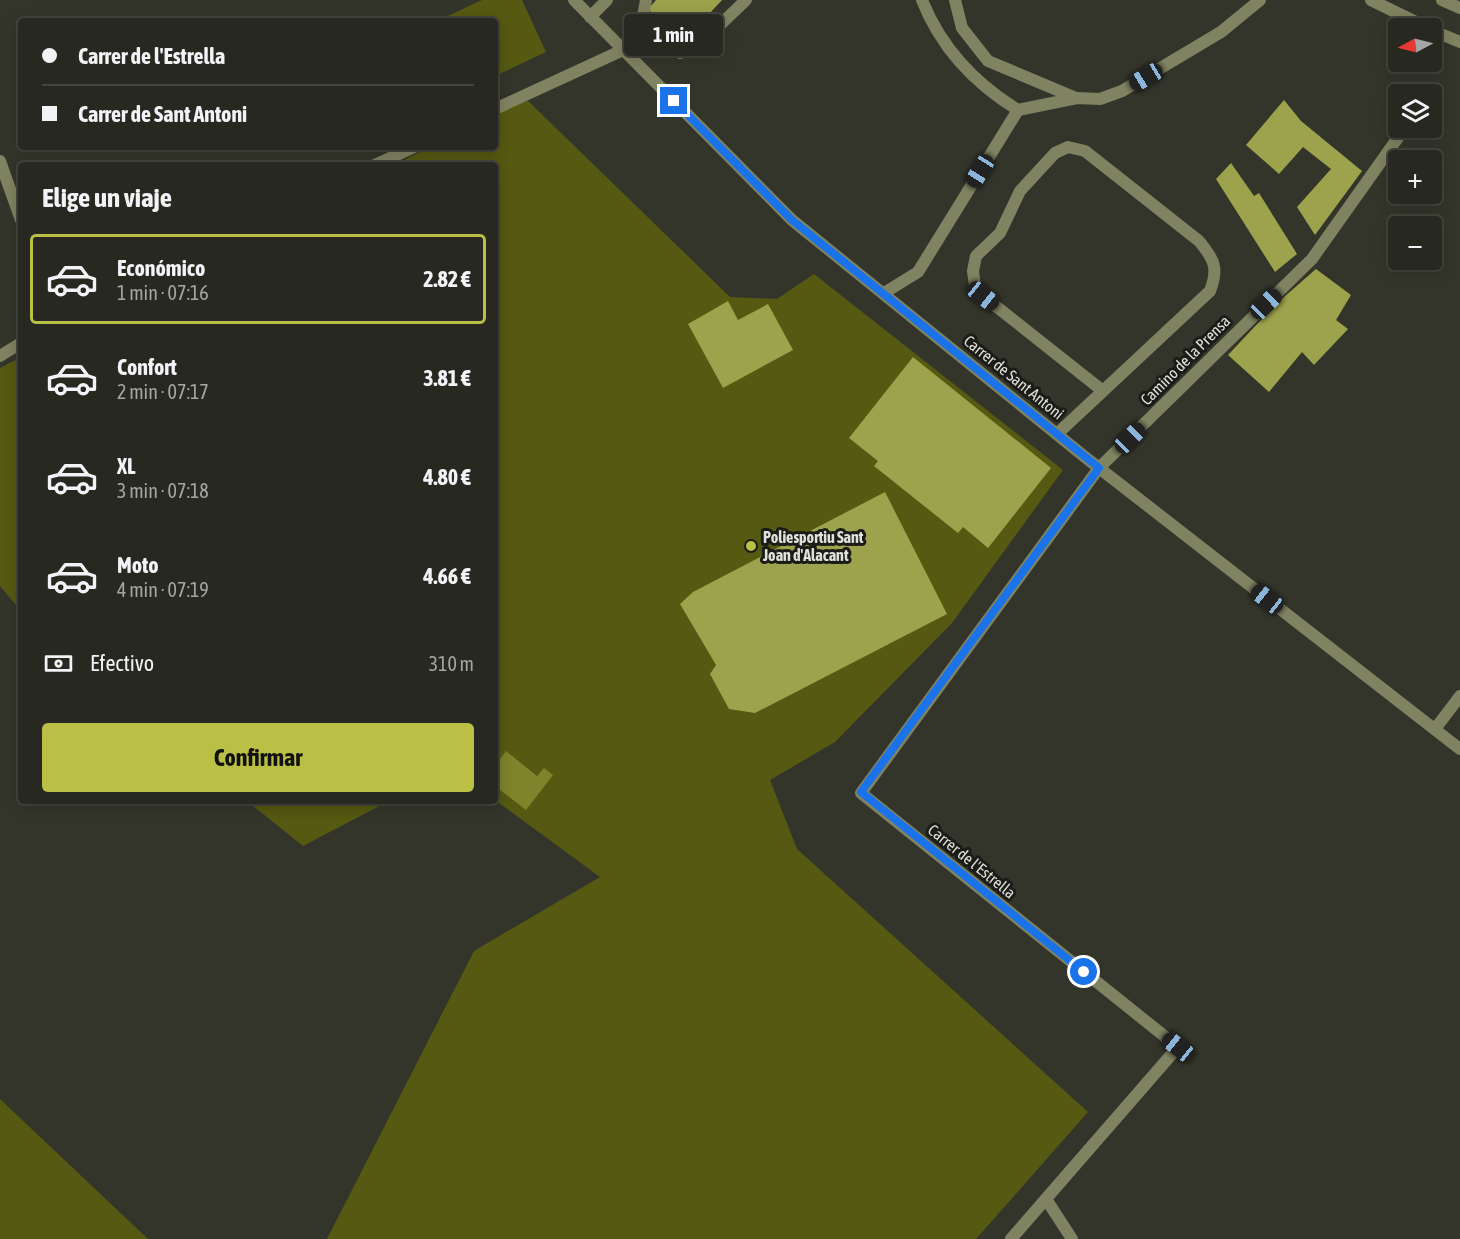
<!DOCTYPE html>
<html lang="es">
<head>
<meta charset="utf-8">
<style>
	body { margin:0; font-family:"Asap Condensed",sans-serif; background:#33342d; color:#f1f3f6; height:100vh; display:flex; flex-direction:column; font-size:22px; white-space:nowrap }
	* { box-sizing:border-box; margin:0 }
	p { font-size:20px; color:#a4a6a5 }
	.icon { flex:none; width:33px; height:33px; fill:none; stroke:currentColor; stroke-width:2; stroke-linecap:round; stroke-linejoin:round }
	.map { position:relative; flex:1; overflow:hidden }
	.drawer { position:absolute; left:18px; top:162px; width:480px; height:642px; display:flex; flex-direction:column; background:#272820; border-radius:6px; box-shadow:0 3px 15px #0003,0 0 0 2px #43443e }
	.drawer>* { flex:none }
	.guide { position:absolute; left:18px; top:18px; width:480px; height:132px; border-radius:6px; box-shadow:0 3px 15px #0003,0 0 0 2px #43443e; display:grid; align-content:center; height:132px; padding:0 24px; background:#272820 }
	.needle { width:39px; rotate:263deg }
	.tools { position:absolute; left:1388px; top:18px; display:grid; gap:12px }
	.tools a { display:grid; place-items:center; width:54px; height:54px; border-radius:6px; background:#272820; box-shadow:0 3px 15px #0003,0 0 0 2px #43443e; font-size:30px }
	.end { position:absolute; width:27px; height:27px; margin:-14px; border:8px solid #1a73e8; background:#fff; box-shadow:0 0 0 3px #fff }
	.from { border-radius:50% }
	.bubble { position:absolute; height:42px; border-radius:6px; background:#272820; box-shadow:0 3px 15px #0003,0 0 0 2px #43443e; font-size:20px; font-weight:700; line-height:42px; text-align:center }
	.car { position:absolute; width:18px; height:36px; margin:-18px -9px; border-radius:8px; box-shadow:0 0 4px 2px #0007; background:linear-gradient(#222 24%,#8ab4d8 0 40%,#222 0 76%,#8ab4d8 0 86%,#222 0) }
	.guide b { display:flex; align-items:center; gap:21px; height:57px; font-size:22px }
	.guide b+b { border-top:2px solid #43443e }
	.guide i { width:15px; height:15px; background:#f1f3f6 }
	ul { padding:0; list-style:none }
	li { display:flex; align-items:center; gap:18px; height:90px; margin:0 12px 9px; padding:0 12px; border:3px solid transparent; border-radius:6px }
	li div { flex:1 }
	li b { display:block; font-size:22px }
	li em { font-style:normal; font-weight:700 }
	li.active { border-color:#bac045 }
	li>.icon { width:54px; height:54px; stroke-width:1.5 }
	h2 { padding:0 24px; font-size:27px; line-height:72px }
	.pay { display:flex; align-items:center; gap:15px; height:66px; padding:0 24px; font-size:22px }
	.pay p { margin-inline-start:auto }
	.primary-button { display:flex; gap:12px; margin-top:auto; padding:12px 24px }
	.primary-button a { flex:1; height:69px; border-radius:6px; background:#bac045; color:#111; font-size:24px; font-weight:700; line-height:69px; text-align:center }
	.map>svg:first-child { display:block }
</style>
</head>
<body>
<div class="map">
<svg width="1460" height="1239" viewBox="0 0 1460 1239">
	<rect width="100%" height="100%" fill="#34352a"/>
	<!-- green -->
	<path fill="#565911" d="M482,0h40l24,52 -51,24v-55h-58z
		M525,98l205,199 47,2 37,-25 249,196 -111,153 -117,119 -65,38 27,69 291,263 -112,127h-649l147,-288 126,-74 -105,-77v-635h-101l36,-18h65v-34z
		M21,357v254l-21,-25v-218z
		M247,801h142l-86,45z
		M0,1099l148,140h-148z"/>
	<!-- water -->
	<path fill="#7f832b" d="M506,751l31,25 7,-8 9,7 -27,35 -31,-24v-20z"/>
	<!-- building -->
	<path fill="#9da24c" d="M656,0h66l-39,42 -35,-33z
		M1284,100l17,21 61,50 -47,64 -18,-28 34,-38 -28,-22 -24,27 -33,-29z
		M1231,163l23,33 5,-3 38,61 -22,18 -59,-93z
		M1316,269l35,26 -15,25 12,9 -34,36 -12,-13 -33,40 -41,-37 48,-51z
		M728,301l10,19 30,-16 25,46 -70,38 -35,-64z
		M913,357l138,111 -63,80 -25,-21 -5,6 -84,-67 4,-5 -29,-23z
		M885,492l62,122 -192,99 -26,-4 -19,-35 6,-9 -36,-61 13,-12z"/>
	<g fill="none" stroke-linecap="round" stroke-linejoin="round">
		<!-- service -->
		<path stroke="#808361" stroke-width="12" d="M646,0l-4,22 6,10 32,21 14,-3 52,-50
			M922,0c19,48 52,83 96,110l59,-12 23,1 22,-8 99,-59 39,-32
			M955,0l7,28 26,33 88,37
			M1371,0l57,28
			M1442,0l18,8
			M590,17l17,-17
			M1431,30l29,12
			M1057,434l153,-143c9,-23 4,-32 -11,-50l-114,-90 -17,-4 -13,6 -35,38 -20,42 -24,23 -3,15 2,15 8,10 120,95"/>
		<!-- minor -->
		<path stroke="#808361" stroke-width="12" d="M574,0l218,220 293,237 375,292
			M495,109l128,-59
			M0,161l21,59
			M375,165l39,-18
			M884,293l34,-21 100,-162
			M0,356l21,-13
			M1435,729l25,-33
			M1046,1199l26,40
			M1011,1239l167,-192 -317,-254 238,-325 213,-209 90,-127"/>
	</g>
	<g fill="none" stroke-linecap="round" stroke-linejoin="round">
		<!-- route -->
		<path stroke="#1a73e8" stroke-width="8" d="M674,101l118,119 307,248 -238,324 223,180"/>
	</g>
	<!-- markers -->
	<circle fill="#bac045" stroke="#1b1c17" stroke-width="2" cx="751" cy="546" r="6"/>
	<g text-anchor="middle" stroke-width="6" stroke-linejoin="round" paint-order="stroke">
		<!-- street labels -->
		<g font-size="16" fill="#e1e1db" stroke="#1b1c17">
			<text transform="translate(1185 360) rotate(-45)" y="6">Camino de la Prensa</text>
			<text transform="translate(1014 377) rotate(39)" y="6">Carrer de Sant Antoni</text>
			<text transform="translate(972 861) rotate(39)" y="6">Carrer de l'Estrella</text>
		</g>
		<!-- poi labels -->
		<g font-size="16" font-weight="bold" fill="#e1e1db" stroke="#1b1c17" text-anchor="start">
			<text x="763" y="543">Poliesportiu Sant<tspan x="763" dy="18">Joan d'Alacant</tspan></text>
		</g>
	</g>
</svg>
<div class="tools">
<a><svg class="needle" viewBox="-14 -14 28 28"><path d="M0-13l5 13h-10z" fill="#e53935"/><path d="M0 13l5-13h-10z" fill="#a4a6a5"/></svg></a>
<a><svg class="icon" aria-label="layers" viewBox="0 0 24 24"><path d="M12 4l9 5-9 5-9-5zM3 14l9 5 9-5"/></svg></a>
<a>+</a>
<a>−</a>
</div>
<i class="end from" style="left:1084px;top:972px"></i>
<i class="end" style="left:674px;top:101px"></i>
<div class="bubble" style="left:624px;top:14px;width:99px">1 min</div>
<i class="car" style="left:1146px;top:77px;rotate:239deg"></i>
<i class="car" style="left:980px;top:171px;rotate:212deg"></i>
<i class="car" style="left:983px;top:296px;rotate:129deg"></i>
<i class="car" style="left:1266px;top:304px;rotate:46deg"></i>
<i class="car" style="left:1130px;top:438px;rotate:45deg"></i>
<i class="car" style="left:1267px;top:599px;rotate:308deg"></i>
<i class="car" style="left:1178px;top:1047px;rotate:309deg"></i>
<div class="guide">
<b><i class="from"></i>Carrer de l'Estrella</b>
<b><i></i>Carrer de Sant Antoni</b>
</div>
<section class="drawer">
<h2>Elige un viaje</h2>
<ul>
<li class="active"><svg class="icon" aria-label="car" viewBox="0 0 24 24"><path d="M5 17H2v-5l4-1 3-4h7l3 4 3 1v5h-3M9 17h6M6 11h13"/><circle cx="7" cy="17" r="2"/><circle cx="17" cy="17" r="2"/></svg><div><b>Económico</b><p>1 min · 07:16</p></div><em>2.82 €</em></li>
<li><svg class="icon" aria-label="car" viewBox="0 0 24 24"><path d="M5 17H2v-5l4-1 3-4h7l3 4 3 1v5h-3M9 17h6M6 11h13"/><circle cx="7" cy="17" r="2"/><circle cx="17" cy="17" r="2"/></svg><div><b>Confort</b><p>2 min · 07:17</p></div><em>3.81 €</em></li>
<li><svg class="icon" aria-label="car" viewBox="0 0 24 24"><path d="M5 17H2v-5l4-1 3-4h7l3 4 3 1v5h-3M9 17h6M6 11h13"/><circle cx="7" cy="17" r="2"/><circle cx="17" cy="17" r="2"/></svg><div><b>XL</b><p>3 min · 07:18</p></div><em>4.80 €</em></li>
<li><svg class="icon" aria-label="car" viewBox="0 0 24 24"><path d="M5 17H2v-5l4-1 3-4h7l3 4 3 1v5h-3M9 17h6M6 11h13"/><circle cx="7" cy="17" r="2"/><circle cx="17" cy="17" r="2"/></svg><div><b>Moto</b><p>4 min · 07:19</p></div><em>4.66 €</em></li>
</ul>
<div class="pay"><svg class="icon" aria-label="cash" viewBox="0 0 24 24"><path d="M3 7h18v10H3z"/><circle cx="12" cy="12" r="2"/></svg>Efectivo<p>310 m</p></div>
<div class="primary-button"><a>Confirmar</a></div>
</section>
</div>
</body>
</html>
